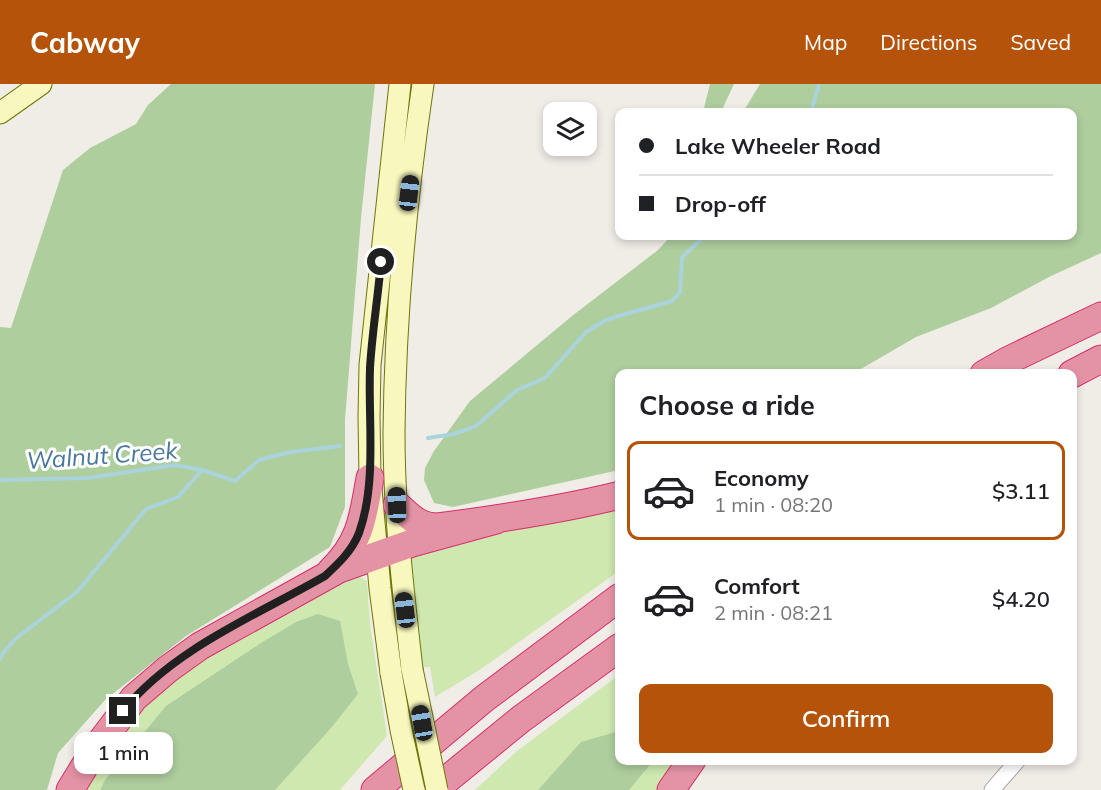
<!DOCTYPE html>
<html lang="en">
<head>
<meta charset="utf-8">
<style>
	body { margin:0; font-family:Mulish,sans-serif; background:#f6f6f6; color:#202124; height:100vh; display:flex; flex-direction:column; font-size:22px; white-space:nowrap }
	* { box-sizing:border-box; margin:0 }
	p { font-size:20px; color:#757577 }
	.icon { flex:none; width:33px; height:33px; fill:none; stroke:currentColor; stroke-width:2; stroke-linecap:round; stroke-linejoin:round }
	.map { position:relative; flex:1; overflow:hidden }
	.side { position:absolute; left:615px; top:285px; width:462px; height:396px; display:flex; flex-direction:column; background:#fff; border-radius:12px; box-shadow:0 3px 9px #0003 }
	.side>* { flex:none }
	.banner { position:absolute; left:615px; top:24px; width:462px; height:132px; border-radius:12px; box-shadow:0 3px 9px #0003; display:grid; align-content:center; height:132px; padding:0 24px; background:#fff }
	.buttons { position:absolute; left:543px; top:18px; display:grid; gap:12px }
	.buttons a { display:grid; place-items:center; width:54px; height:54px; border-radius:12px; background:#fff; box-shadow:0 3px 9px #0003; font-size:30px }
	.end { position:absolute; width:27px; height:27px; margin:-14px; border:8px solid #202020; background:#fff; box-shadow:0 0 0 3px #fff }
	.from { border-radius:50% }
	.bubble { position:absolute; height:42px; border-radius:12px; background:#fff; box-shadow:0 3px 9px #0003; font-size:20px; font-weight:600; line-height:42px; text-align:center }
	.car { position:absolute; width:18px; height:36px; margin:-18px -9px; border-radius:8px; box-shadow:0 0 4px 2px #0007; background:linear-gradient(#222 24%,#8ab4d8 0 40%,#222 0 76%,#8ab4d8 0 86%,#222 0) }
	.banner b { display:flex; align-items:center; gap:21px; height:57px; font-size:22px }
	.banner b+b { border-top:2px solid #e0e0e0 }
	.banner i { width:15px; height:15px; background:#202124 }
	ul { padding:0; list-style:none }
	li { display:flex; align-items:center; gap:18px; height:99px; margin:0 12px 9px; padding:0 12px; border:3px solid transparent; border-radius:12px }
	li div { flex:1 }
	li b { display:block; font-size:22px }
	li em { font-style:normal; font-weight:600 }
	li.on { border-color:#b45309 }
	li>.icon { width:54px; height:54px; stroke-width:1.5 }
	h2 { padding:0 24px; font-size:27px; line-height:72px }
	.action { display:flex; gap:12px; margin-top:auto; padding:12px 24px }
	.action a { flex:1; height:69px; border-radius:12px; background:#b45309; color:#fff; font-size:24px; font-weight:600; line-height:69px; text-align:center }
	header { display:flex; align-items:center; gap:36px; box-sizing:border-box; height:84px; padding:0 30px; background:#b45309; color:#fff }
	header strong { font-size:28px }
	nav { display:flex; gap:33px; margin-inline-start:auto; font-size:21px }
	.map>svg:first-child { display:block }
</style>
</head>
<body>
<header>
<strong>Cabway</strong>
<nav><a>Map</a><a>Directions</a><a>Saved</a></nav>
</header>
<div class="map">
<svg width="1101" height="706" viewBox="0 0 1101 706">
	<rect width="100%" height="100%" fill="#f0ede7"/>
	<!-- grass -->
	<path fill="#cee8b0" d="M619,422v65l-138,98 -46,28 -5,-30h-8l-12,-110 1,-6z
		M352,488l15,9 3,43 17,112 -47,54h-258l68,-94 54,-43z
		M619,591l1,85 62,1 -20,29h-187l42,-39z"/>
	<!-- forest -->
	<path fill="#aece9e" d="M171,0h204l-14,134 -16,202v87l-15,40 -144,89 -81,64 -47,53 -11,37h-47v-463l11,1 52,-158 27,-22 46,-24 12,-19z
		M710,0h24l-13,28h-18z
		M760,0h341v169l-52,24 -58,31 -75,29 -62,36 -234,1 -1,96 -166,37 -19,-4 -10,-23 1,-12 9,-17 36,-50 102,-85 86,-66 13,-14h401v-124h-329z
		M318,530l22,7 8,43 10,30 -27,34 -56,62h-175l5,-10 61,-74 95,-63 35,-21z
		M619,647l1,29 33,1 -24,29h-91l43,-48z"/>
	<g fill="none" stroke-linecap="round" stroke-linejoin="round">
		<!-- stream -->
		<path stroke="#aad3dc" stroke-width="4" d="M811,28l8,-28
			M428,354l26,-4 22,-8 41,-36 28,-12 40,-45 19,-12 11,-4 57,-16 8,-9 2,-35 23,-21
			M0,396l88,-2 87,-13 27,5 33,11 24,-21 32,-8 49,-6
			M0,575l3,-6 12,-14 62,-47 69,-83 32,-12 24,-27"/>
		<defs>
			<path id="minor" d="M992,706l26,-30"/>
			<path id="secondary" d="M0,29l41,-29
				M412,585c-9,-78 -18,-157 -18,-236 1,-116 12,-234 29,-349
				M391,589l-11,-85 -10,-110 -1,-61 1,-52 30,-281"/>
			<path id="motorway" d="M984,290l23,-13 94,-45
				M1072,290l29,-15
				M397,421c13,12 22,22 41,22 61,-8 122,-17 182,-32
				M331,487c30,-29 32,-54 39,-93
				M70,706l24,-39 40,-53 34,-29 32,-23 139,-77 73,-26 84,-23
				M375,706l110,-92 135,-101
				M434,706l87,-71 99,-72
				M671,706l21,-30"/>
		</defs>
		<!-- minor casing -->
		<use href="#minor" stroke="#a4a4a4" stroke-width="17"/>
		<!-- secondary casing -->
		<use href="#secondary" stroke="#6e7609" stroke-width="23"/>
		<!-- motorway casing -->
		<use href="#motorway" stroke="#d52e6e" stroke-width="29"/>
		<!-- minor -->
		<use href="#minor" stroke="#fff" stroke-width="15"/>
		<!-- secondary -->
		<use href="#secondary" stroke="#f7f7be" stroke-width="21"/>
		<!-- motorway -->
		<use href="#motorway" stroke="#e493a5" stroke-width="27"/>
		<defs>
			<path id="secondary-bridge" d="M412,585l25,121
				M391,589l10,57 13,60"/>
		</defs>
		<!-- secondary-bridge casing -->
		<use href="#secondary-bridge" stroke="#6e7609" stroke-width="23" stroke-linecap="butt"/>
		<!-- secondary-bridge -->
		<use href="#secondary-bridge" stroke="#f7f7be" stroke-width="21"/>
	</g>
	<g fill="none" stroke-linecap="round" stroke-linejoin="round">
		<!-- route -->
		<path stroke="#202020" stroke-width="8" d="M123,627c50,-62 134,-96 202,-135 13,-12 27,-25 34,-43 18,-50 9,-112 11,-165 2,-35 8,-71 11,-106"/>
	</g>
	<g text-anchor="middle" stroke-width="6" stroke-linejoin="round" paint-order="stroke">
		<!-- water labels -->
		<g font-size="24" font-style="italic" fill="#4a779d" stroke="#fff">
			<text transform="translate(102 372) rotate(-4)" y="8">Walnut Creek</text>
		</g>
	</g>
</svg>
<div class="buttons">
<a><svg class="icon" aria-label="layers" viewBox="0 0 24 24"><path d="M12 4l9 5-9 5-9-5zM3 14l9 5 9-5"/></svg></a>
</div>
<i class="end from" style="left:381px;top:178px"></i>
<i class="end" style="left:123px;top:627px"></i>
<div class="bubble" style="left:74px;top:648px;width:99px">1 min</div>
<i class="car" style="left:409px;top:109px;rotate:7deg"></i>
<i class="car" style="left:397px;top:421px;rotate:358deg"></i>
<i class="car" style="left:405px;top:526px;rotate:353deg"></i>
<i class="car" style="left:422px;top:639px;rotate:350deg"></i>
<div class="banner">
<b><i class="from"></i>Lake Wheeler Road</b>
<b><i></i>Drop-off</b>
</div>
<section class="side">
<h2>Choose a ride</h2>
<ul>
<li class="on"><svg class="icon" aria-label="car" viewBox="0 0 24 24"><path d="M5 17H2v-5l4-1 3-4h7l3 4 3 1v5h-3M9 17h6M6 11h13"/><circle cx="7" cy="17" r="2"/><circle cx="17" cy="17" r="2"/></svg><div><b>Economy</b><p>1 min · 08:20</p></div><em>$3.11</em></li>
<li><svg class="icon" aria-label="car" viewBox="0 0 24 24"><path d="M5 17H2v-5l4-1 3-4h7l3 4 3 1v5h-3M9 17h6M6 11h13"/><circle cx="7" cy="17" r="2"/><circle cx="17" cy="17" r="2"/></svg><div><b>Comfort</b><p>2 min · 08:21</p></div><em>$4.20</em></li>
</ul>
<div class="action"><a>Confirm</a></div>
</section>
</div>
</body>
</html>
